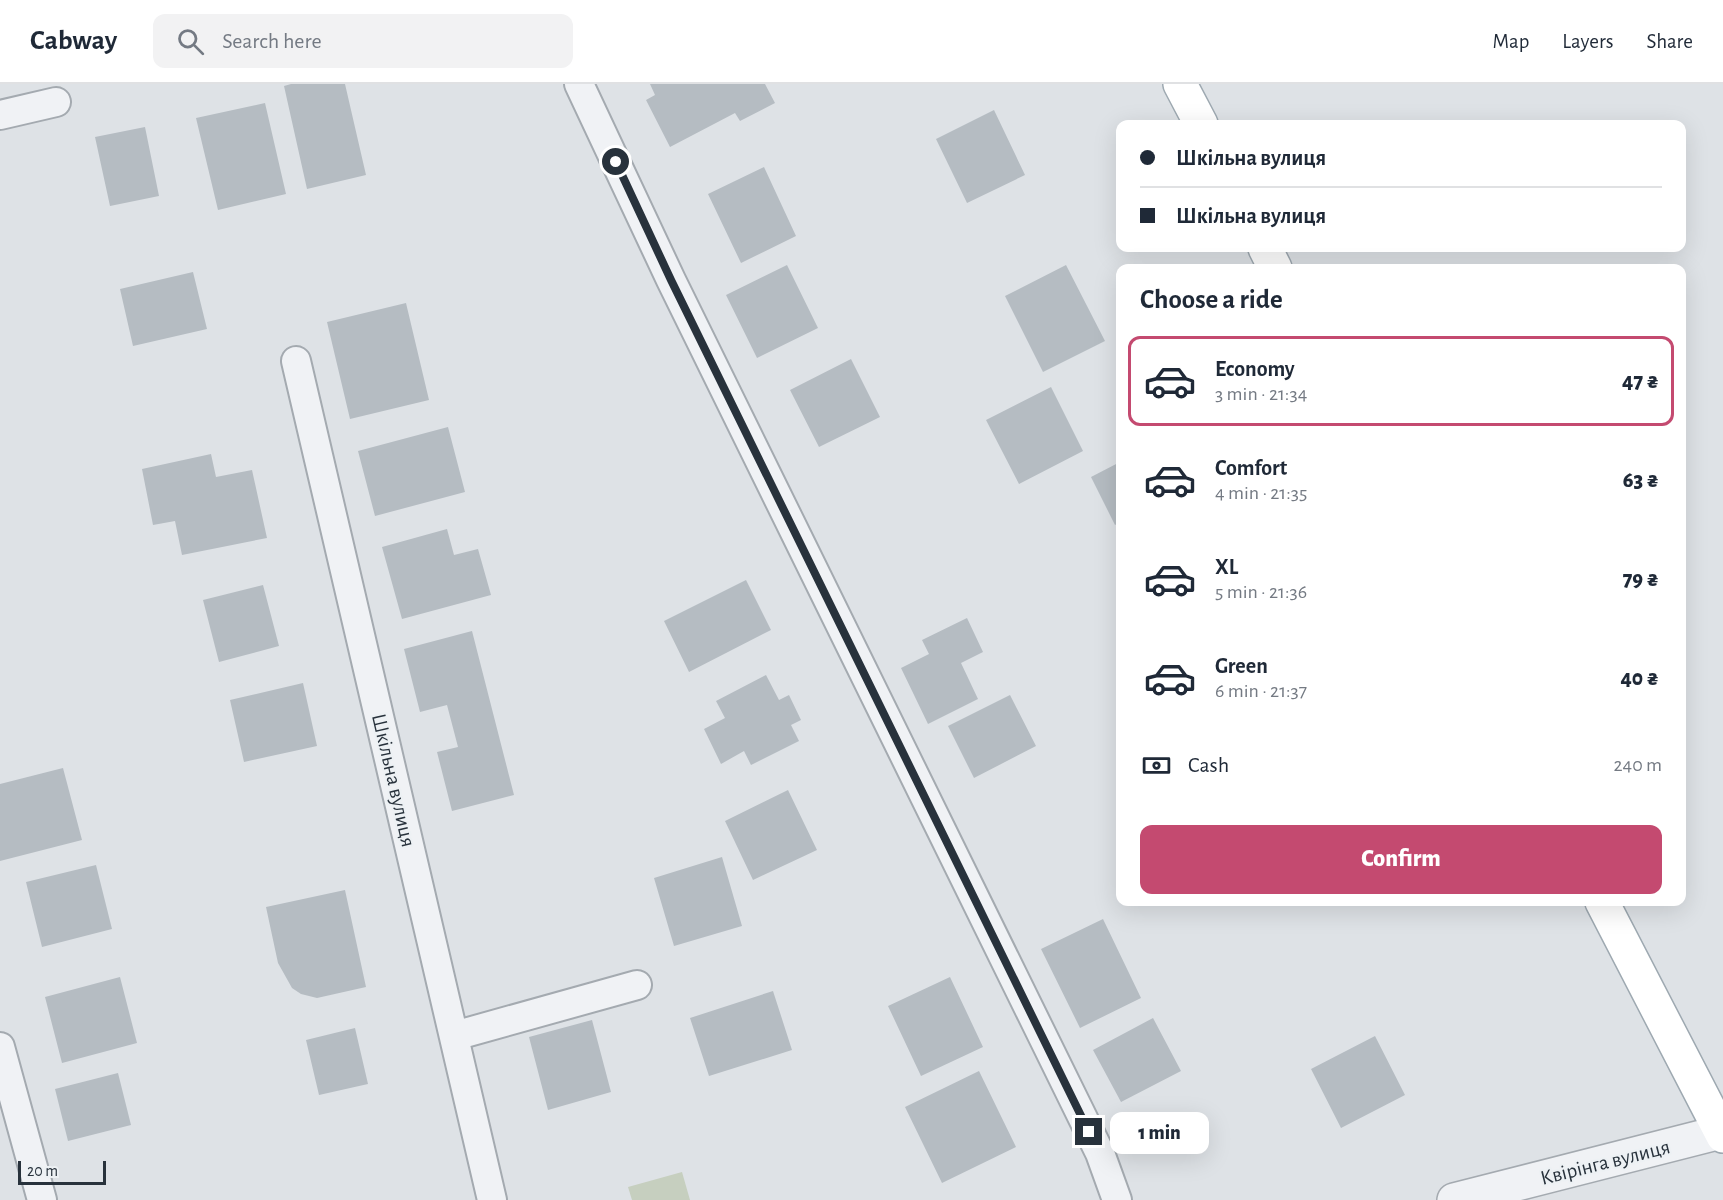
<!DOCTYPE html>
<html lang="en">
<head>
<meta charset="utf-8">
<style>
	body { margin:0; font-family:"Alegreya Sans",sans-serif; background:#f2f2f3; color:#1f2937; height:100vh; display:flex; flex-direction:column; font-size:22px; white-space:nowrap }
	* { box-sizing:border-box; margin:0 }
	p { font-size:20px; color:#747a83 }
	.icon { flex:none; width:33px; height:33px; fill:none; stroke:currentColor; stroke-width:2; stroke-linecap:round; stroke-linejoin:round }
	.map { position:relative; flex:1; overflow:hidden }
	.side { position:absolute; left:1116px; top:180px; width:570px; height:642px; display:flex; flex-direction:column; background:#fff; border-radius:12px; box-shadow:0 6px 24px #0002 }
	.side>* { flex:none }
	.hud { position:absolute; left:1116px; top:36px; width:570px; height:132px; border-radius:12px; box-shadow:0 6px 24px #0002; display:grid; align-content:center; height:132px; padding:0 24px; background:#fff }
	.scale { position:absolute; left:18px; bottom:15px; width:88px; box-sizing:border-box; padding-left:6px; border:3px solid #28323c; border-top:0; font-size:16px; line-height:21px; white-space:nowrap; color:#28323c; -webkit-text-stroke:4px #edf1f4; paint-order:stroke }
	.end { position:absolute; width:27px; height:27px; margin:-14px; border:8px solid #28323c; background:#fff; box-shadow:0 0 0 3px #fff }
	.from { border-radius:50% }
	.bubble { position:absolute; height:42px; border-radius:12px; background:#fff; box-shadow:0 6px 24px #0002; font-size:20px; font-weight:800; line-height:42px; text-align:center }
	.hud b { display:flex; align-items:center; gap:21px; height:57px; font-size:22px }
	.hud b+b { border-top:2px solid #e0e1e3 }
	.hud i { width:15px; height:15px; background:#1f2937 }
	ul { padding:0; list-style:none }
	li { display:flex; align-items:center; gap:18px; height:90px; margin:0 12px 9px; padding:0 12px; border:3px solid transparent; border-radius:12px }
	li div { flex:1 }
	li b { display:block; font-size:22px }
	li em { font-style:normal; font-weight:800 }
	li.on { border-color:#c44a70 }
	li>.icon { width:54px; height:54px; stroke-width:1.5 }
	h2 { padding:0 24px; font-size:27px; line-height:72px }
	.pay { display:flex; align-items:center; gap:15px; height:66px; padding:0 24px; font-size:22px }
	.pay p { margin-inline-start:auto }
	.cta { display:flex; gap:12px; margin-top:auto; padding:12px 24px }
	.cta a { flex:1; height:69px; border-radius:12px; background:#c44a70; color:#fff; font-size:24px; font-weight:800; line-height:69px; text-align:center }
	header { display:flex; align-items:center; gap:36px; box-sizing:border-box; height:84px; padding:0 30px; background:#fff; border-bottom:2px solid #e0e1e3 }
	header strong { font-size:28px }
	nav { display:flex; gap:33px; margin-inline-start:auto; font-size:21px }
	.search { width:420px; height:54px; background:#f2f2f3; display:flex; align-items:center; gap:15px; box-sizing:border-box; padding:0 21px; border-radius:12px; color:#747a83; font-size:22px }
	.map>svg:first-child { display:block }
</style>
</head>
<body>
<header>
<strong>Cabway</strong>
<div class="search"><svg class="icon" aria-label="search" viewBox="0 0 24 24"><circle cx="10" cy="10" r="6"/><path d="M15 15l6 6"/></svg>Search here</div>
<nav><a>Map</a><a>Layers</a><a>Share</a></nav>
</header>
<div class="map">
<svg width="1723" height="1116" viewBox="0 0 1723 1116">
	<rect width="100%" height="100%" fill="#dee2e6"/>
	<!-- green -->
	<path fill="#c6cfbf" d="M682,1088l8,28h-58l-4,-13z"/>
	<!-- building -->
	<path fill="#b5bcc2" d="M291,0h54l21,91 -59,14 -23,-103z
		M650,0h115l10,19 -35,18 -5,-8 -65,34 -24,-47 9,-5z
		M265,19l21,91 -68,16 -22,-92z
		M994,26l31,65 -58,28 -31,-64z
		M145,43l14,69 -49,10 -15,-69z
		M764,83l32,69 -55,27 -33,-69z
		M787,181l31,63 -61,30 -31,-63z
		M1066,181l39,76 -62,31 -38,-76z
		M193,188l14,57 -74,17 -13,-57z
		M406,219l23,97 -79,19 -23,-97z
		M851,275l29,58 -61,30 -29,-57z
		M1051,303l32,64 -64,33 -33,-64z
		M448,343l17,65 -90,24 -17,-65z
		M211,370l5,23 36,-7 15,68 -85,17 -7,-34 -22,4 -11,-56z
		M1120,378v60l-5,3 -24,-48z
		M447,445l7,26 24,-6 13,46 -89,24 -20,-72z
		M746,496l25,50 -82,42 -25,-51z
		M263,501l16,61 -60,16 -16,-62z
		M967,534l16,34 -22,11 17,36 -50,25 -27,-56 28,-14 -7,-14z
		M472,547l42,164 -62,16 -15,-59 21,-5 -11,-42 -27,7 -16,-63z
		M766,591l13,25 10,-5 12,25 -10,5 8,16 -48,24 -7,-14 -23,13 -17,-35 21,-11 -9,-17z
		M303,599l14,63 -73,16 -14,-62z
		M1010,611l26,51 -62,32 -26,-52z
		M63,684l19,72 -82,21v-77z
		M788,706l29,60 -64,30 -28,-59z
		M722,773l20,69 -68,20 -20,-68z
		M96,781l16,64 -70,18 -16,-65z
		M345,806l21,97 -49,11 -16,-4 -9,-6 -14,-25 -12,-56z
		M1103,835l38,79 -61,30 -39,-79z
		M120,893l17,66 -75,20 -17,-66z
		M950,893l33,70 -62,29 -33,-70z
		M773,907l19,59 -83,26 -19,-58z
		M1153,934l28,53 -60,31 -28,-52z
		M592,936l19,72 -63,18 -19,-73z
		M355,944l13,56 -49,11 -13,-55z
		M1375,952l30,59 -64,33 -30,-59z
		M979,987l37,76 -74,36 -37,-76z
		M118,989l13,52 -63,16 -13,-52z"/>
	<g fill="none" stroke-linecap="round" stroke-linejoin="round">
		<defs>
			<path id="minor" d="M579,0l92,196 429,873 17,47
				M0,31l56,-13
				M296,277l196,839
				M454,952l183,-51
				M0,963l42,153"/>
			<path id="tertiary" d="M1454,1116l267,-68"/>
			<path id="primary" d="M1180,0l21,40
				M1265,164l10,20
				M1602,818l121,234"/>
		</defs>
		<!-- minor casing -->
		<use href="#minor" stroke="#a4aab0" stroke-width="32"/>
		<!-- tertiary casing -->
		<use href="#tertiary" stroke="#a4aab0" stroke-width="36"/>
		<!-- primary casing -->
		<use href="#primary" stroke="#9ea9b1" stroke-width="36"/>
		<!-- minor -->
		<use href="#minor" stroke="#f0f2f5" stroke-width="28"/>
		<!-- tertiary -->
		<use href="#tertiary" stroke="#f0f2f5" stroke-width="33"/>
		<!-- primary -->
		<use href="#primary" stroke="#fff" stroke-width="33"/>
	</g>
	<g fill="none" stroke-linecap="round" stroke-linejoin="round">
		<!-- route -->
		<path stroke="#28323c" stroke-width="8" d="M616,78l55,118 418,852"/>
	</g>
	<g text-anchor="middle" stroke-width="4.5" stroke-linejoin="round" paint-order="stroke">
		<!-- street labels -->
		<g font-size="21" fill="#28323c" stroke="#edf1f4">
			<text transform="translate(394 696) rotate(77)" y="7">Шкільна вулиця</text>
			<text transform="translate(1605 1078) rotate(-14)" y="7">Квірінга вулиця</text>
		</g>
	</g>
</svg>
<div class="scale">20 m</div>
<i class="end from" style="left:616px;top:78px"></i>
<i class="end" style="left:1089px;top:1048px"></i>
<div class="bubble" style="left:1110px;top:1028px;width:99px">1 min</div>
<div class="hud">
<b><i class="from"></i>Шкільна вулиця</b>
<b><i></i>Шкільна вулиця</b>
</div>
<section class="side">
<h2>Choose a ride</h2>
<ul>
<li class="on"><svg class="icon" aria-label="car" viewBox="0 0 24 24"><path d="M5 17H2v-5l4-1 3-4h7l3 4 3 1v5h-3M9 17h6M6 11h13"/><circle cx="7" cy="17" r="2"/><circle cx="17" cy="17" r="2"/></svg><div><b>Economy</b><p>3 min · 21:34</p></div><em>47 ₴</em></li>
<li><svg class="icon" aria-label="car" viewBox="0 0 24 24"><path d="M5 17H2v-5l4-1 3-4h7l3 4 3 1v5h-3M9 17h6M6 11h13"/><circle cx="7" cy="17" r="2"/><circle cx="17" cy="17" r="2"/></svg><div><b>Comfort</b><p>4 min · 21:35</p></div><em>63 ₴</em></li>
<li><svg class="icon" aria-label="car" viewBox="0 0 24 24"><path d="M5 17H2v-5l4-1 3-4h7l3 4 3 1v5h-3M9 17h6M6 11h13"/><circle cx="7" cy="17" r="2"/><circle cx="17" cy="17" r="2"/></svg><div><b>XL</b><p>5 min · 21:36</p></div><em>79 ₴</em></li>
<li><svg class="icon" aria-label="car" viewBox="0 0 24 24"><path d="M5 17H2v-5l4-1 3-4h7l3 4 3 1v5h-3M9 17h6M6 11h13"/><circle cx="7" cy="17" r="2"/><circle cx="17" cy="17" r="2"/></svg><div><b>Green</b><p>6 min · 21:37</p></div><em>40 ₴</em></li>
</ul>
<div class="pay"><svg class="icon" aria-label="cash" viewBox="0 0 24 24"><path d="M3 7h18v10H3z"/><circle cx="12" cy="12" r="2"/></svg>Cash<p>240 m</p></div>
<div class="cta"><a>Confirm</a></div>
</section>
</div>
</body>
</html>
